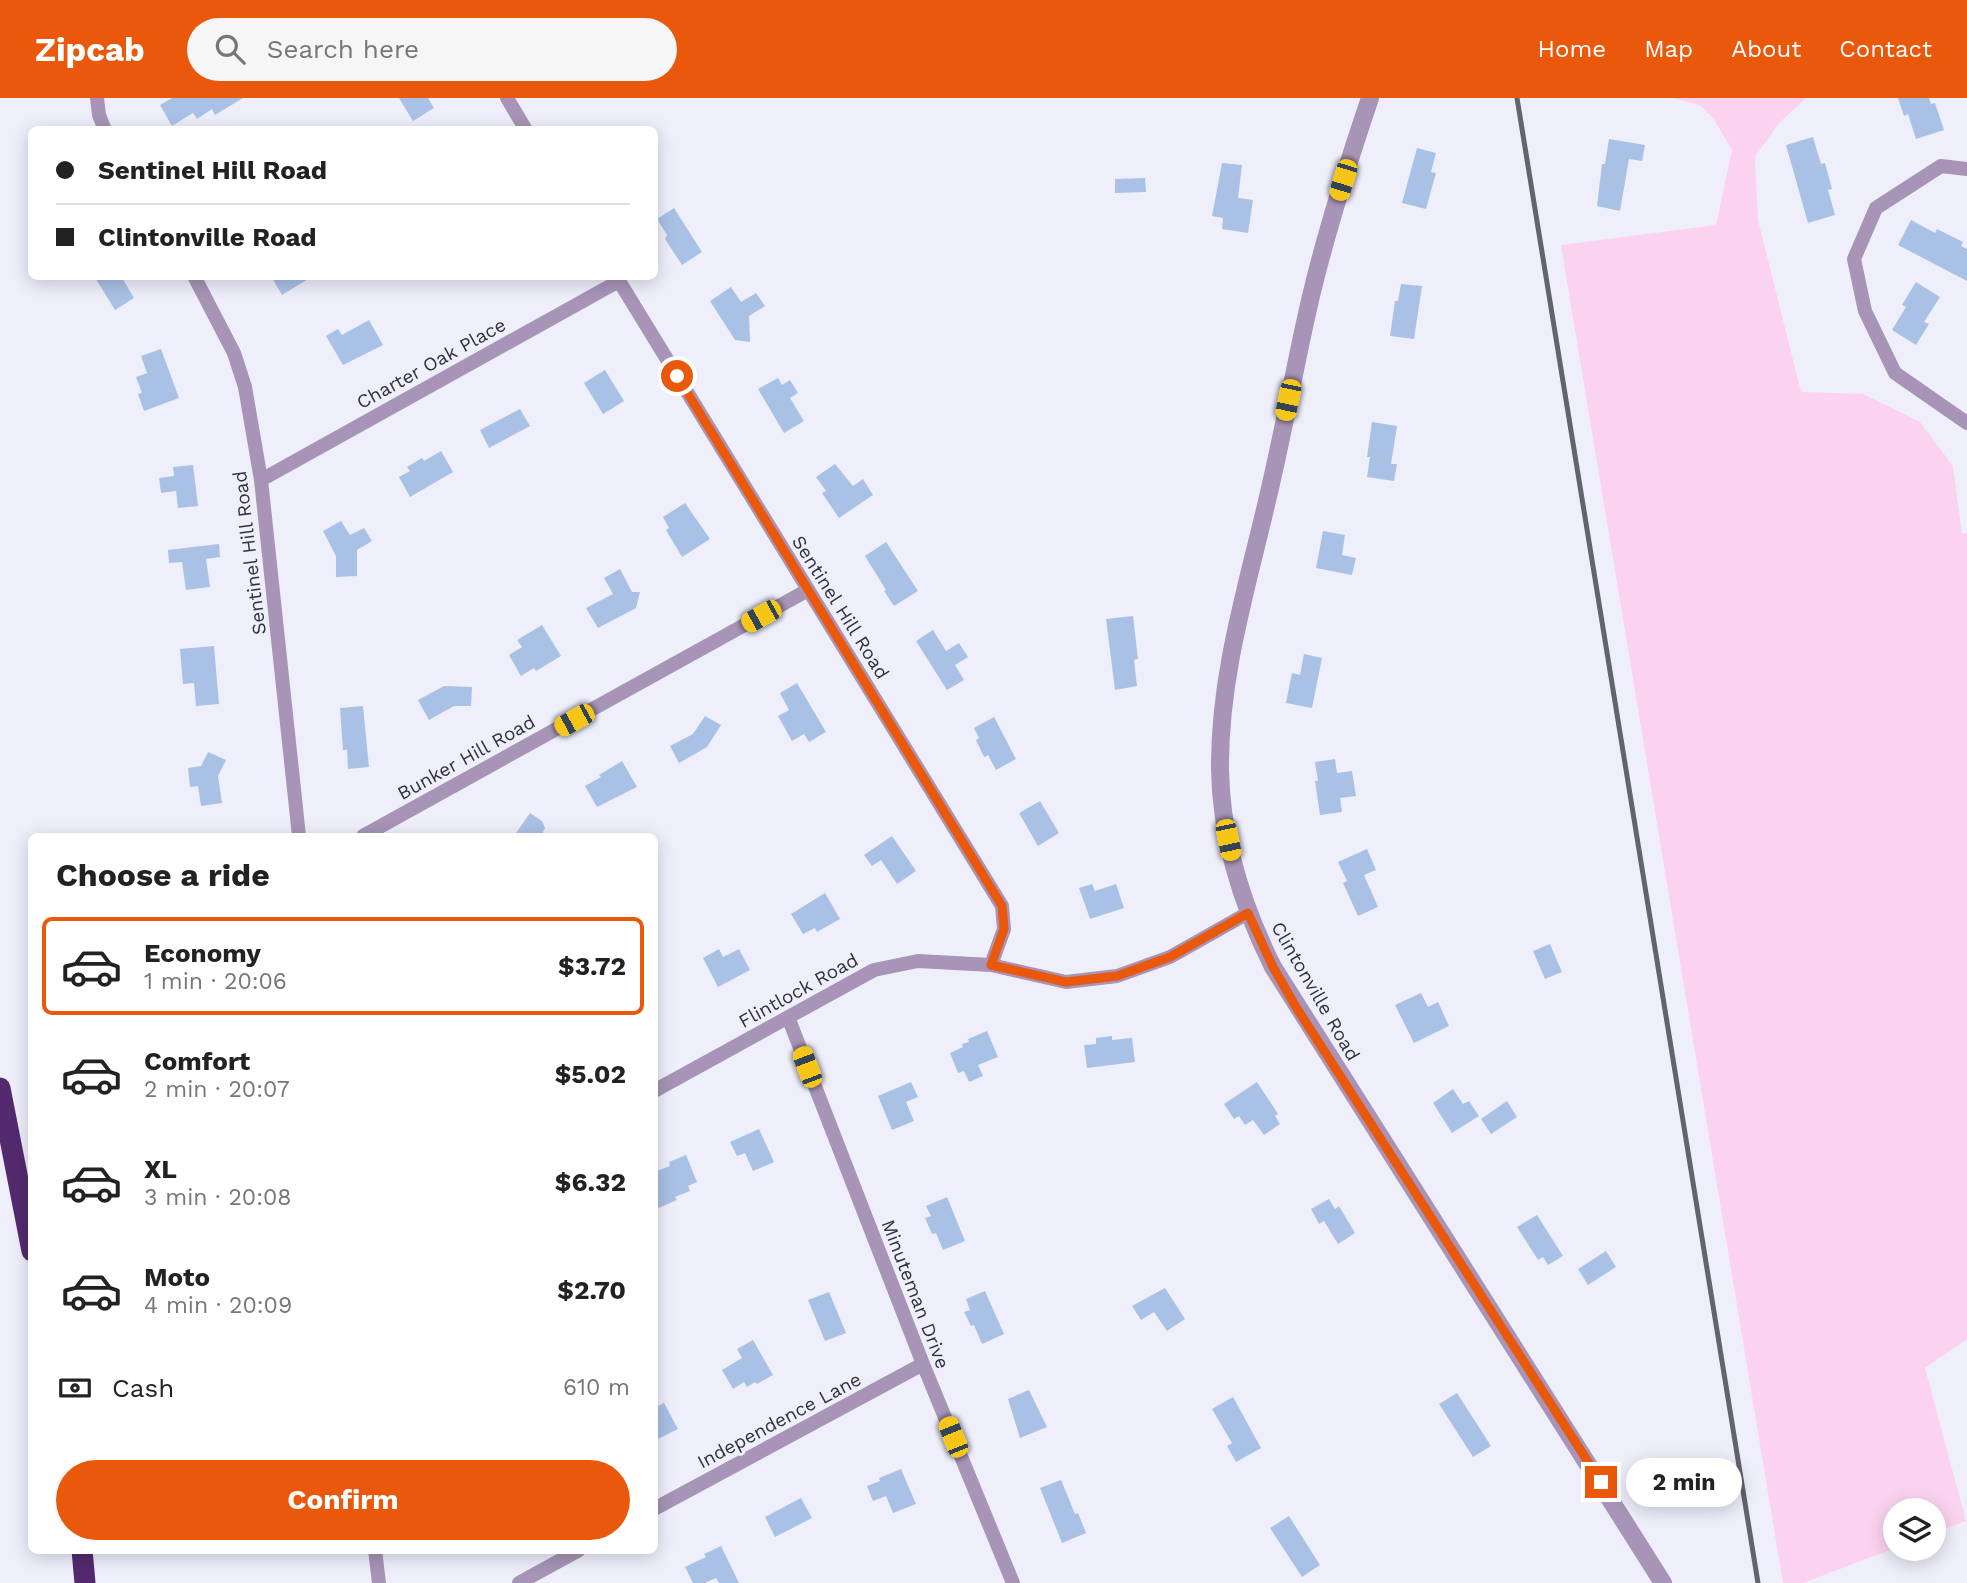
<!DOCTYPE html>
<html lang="en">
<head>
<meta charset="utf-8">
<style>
	body { margin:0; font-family:"Work Sans",sans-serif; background:#f6f6f6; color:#222; height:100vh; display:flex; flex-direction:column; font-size:26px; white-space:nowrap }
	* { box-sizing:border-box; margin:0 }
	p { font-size:23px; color:#767676 }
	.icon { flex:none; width:38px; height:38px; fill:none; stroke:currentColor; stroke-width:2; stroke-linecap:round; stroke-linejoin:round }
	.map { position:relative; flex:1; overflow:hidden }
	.panel { position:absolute; left:28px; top:735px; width:630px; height:721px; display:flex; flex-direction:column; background:#fff; border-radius:10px; box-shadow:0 4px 18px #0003 }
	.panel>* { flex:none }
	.guide { position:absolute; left:28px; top:28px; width:630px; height:154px; border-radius:10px; box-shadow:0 4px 18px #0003; display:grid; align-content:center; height:154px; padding:0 28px; background:#fff }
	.tools { position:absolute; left:1883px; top:1400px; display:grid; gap:14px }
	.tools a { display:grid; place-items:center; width:63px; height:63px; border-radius:50%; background:#fff; box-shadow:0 4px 18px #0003; font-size:35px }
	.end { position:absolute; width:32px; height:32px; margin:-16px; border:9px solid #ea580c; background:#fff; box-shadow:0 0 0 4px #fff }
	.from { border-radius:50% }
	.bubble { position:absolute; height:49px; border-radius:24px; background:#fff; box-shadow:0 4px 18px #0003; font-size:23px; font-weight:700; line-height:49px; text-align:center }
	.car { position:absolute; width:21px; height:42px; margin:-21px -10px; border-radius:9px; box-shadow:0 0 5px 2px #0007; background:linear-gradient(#f5c518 24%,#345 0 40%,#f5c518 0 76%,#345 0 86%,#f5c518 0) }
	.guide b { display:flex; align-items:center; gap:24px; height:66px; font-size:26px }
	.guide b+b { border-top:2px solid #e0e0e0 }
	.guide i { width:18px; height:18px; background:#222 }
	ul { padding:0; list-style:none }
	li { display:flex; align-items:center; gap:21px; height:98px; margin:0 14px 10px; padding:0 14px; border:4px solid transparent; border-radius:10px }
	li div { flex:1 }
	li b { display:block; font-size:26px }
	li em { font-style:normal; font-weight:700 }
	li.selected { border-color:#ea580c }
	li>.icon { width:63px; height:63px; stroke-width:1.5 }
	h2 { padding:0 28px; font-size:32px; line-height:84px }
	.pay { display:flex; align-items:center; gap:18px; height:77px; padding:0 28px; font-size:26px }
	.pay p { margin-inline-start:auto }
	.primary-button { display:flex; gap:14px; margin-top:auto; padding:14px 28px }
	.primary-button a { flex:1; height:80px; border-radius:42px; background:#ea580c; color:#fff; font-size:28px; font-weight:700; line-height:80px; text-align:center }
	header { display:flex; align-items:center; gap:42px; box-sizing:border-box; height:98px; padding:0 35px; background:#ea580c; color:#fff }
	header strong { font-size:33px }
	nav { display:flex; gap:38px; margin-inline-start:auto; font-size:24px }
	.search { width:490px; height:63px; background:#f6f6f6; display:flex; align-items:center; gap:18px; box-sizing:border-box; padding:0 24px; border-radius:38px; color:#767676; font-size:26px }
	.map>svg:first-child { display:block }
</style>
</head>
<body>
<header>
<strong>Zipcab</strong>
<div class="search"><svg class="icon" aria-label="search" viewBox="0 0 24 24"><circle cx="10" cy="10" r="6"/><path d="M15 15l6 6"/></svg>Search here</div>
<nav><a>Home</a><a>Map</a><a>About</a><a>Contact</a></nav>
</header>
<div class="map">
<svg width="1967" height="1485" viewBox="0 0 1967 1485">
	<rect width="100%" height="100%" fill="#eeeffb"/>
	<!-- green -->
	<path fill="#fbd3f0" d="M1673,0h133l-27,25 -24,34 3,63 43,172 62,2 57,28 33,44 9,68 5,-1v806l-42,29 41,153 -32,12v-23h-39v38l-92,35h-20l-222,-1338 155,-20 16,-75 -19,-32 -13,-13z"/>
	<!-- building -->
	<path fill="#aac1e6" d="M172,0h71l-28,17 -3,-6 -15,10 -4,-6 -21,13 -12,-21z
		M399,0h29l6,10 -21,13z
		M1898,0h31l2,6 4,-1 9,27 -28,9 -8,-25 -4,2z
		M1813,39l8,27 4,-1 7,26 -4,1 7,25 -27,8 -22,-78z
		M1609,41l36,6 -3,16 -13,-2 -9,52 -23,-5 5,-42h3z
		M1417,50l19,5 -5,19 5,1 -10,36 -24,-6z
		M1222,65l20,2 -4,33 15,2 -5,33 -26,-4 1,-11 -11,-2z
		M1145,80l1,14 -31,1v-14z
		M674,110l28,44 -20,13 -17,-26 2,-4 -10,-16z
		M1911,122l24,13 2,-4 26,13 -2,4 6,3v32l-69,-36z
		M94,178h27l13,22 -19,12z
		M271,178h42l-31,19z
		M1916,184l24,15 -16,25 5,2 -13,21 -24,-15 14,-23 -4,-2z
		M1401,186l21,2 -8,53 -24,-3 5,-35h3z
		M731,189l10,15 15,-9 9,13 -16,10 1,26 -15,-2 -25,-39z
		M369,222l14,25 -40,20 -17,-29 12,-7 4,6z
		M161,251l18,49 -35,13 -6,-17 4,-1 -6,-16 11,-4 -6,-17z
		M605,272l19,31 -21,13 -19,-31z
		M778,280l4,7 8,-5 8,13 -8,5 14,23 -20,12 -26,-44z
		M520,311l10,17 -41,22 -9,-18z
		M1372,324l25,4 -6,38h6l-3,17 -27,-4 3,-20h-3z
		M441,353l12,21 -43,25 -11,-20 11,-6 -3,-4 15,-9 2,3z
		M835,366l18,22 10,-7 10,16 -34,23 -17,-25 4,-2 -10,-14z
		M193,367l5,41 -20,2 -2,-17 -15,2 -2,-15 15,-2 -1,-9z
		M685,405l25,36 -28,18 -16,-27 3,-2 -6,-11z
		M341,423l9,14 14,-7 8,13 -15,9v26l-21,1v-21l-13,-25z
		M1323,433l22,4 -3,20 14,3 -4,17 -36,-7z
		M886,444l32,49 -24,15 -10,-15 2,-1 -21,-34z
		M219,446l1,13 -14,2 4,28 -24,3 -4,-28 -13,1 -1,-13z
		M620,471l12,23h8l-4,16 -38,20 -12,-20 27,-14 -9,-16z
		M1133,518l5,43 -4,1 3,26 -22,4 -9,-71z
		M542,527l19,31 -25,15 -2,-3 -13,8 -12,-21 13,-8 -5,-7z
		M933,532l13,21 13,-8 9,14 -13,8 9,15 -17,10 -31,-49z
		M214,548l5,58 -23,2 -2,-23 -11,1 -3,-35z
		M1304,556l18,4 -10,50 -26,-5 6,-30 8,2z
		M797,585l29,49 -17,10 -5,-8 -12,7 -14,-25 11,-6 -9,-17z
		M444,588l28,1 -1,19h-17l-25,14 -11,-20z
		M363,608l6,61 -21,2 -1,-19h-4l-3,-42z
		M705,618l16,9 -14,22 -28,16 -9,-17 23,-12z
		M994,619l22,42 -20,11 -8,-15 -4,2 -8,-17 3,-2 -5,-10z
		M208,654l18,8 -8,16 4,27 -21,3 -3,-20 -8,1 -2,-19 13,-2z
		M1335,661l2,14 15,-2 4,25 -16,2 2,14 -22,3 -5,-34h3l-3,-19z
		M622,663l15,26 -40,20 -12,-21 16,-9 -2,-2z
		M1040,703l19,32 -21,13 -19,-33z
		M530,715l12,8 3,7 -4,8h-27z
		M892,738l24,35 -19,13 -16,-24 -9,6 -8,-11z
		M1367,751l9,21 -12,5 14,32 -20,9 -15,-33 4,-2 -9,-19z
		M1092,786l3,7 21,-7 8,24 -34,11 -11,-31z
		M825,795l15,26 -23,13 -2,-4 -12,6 -12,-20z
		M1550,846l12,28 -17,7 -12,-28z
		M719,851l4,8 16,-8 11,21 -32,17 -15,-29z
		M1421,895l7,14 10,-5 11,24 -35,17 -19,-38z
		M987,933l11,26 -20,8 5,11 -14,6 -5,-11 -6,2 -8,-20 13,-6 -1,-3 7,-2 -1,-3z
		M1112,938v4l20,-2 3,24 -48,6 -3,-23 12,-1v-6z
		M911,984l7,15 -12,5 8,19 -22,9 -14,-34z
		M1257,984l21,32 -3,2 5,8 -16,11 -11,-15 -8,5 -6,-9 -5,3 -10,-15z
		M1453,991l10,15 6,-3 10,15 -27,17 -19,-30z
		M1507,1003l10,16 -26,17 -10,-15z
		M759,1031l15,33 -21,9 -8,-18 -8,3 -7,-14z
		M686,1057l11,27 -9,4 2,5 -15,6 2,3 -23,10v-38l16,-6 -1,-4z
		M947,1099l18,44 -22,9 -7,-17 -4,1 -7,-16 6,-2 -5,-10z
		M1329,1101l6,10 4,-3 16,27 -17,11 -14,-23 -5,3 -8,-15z
		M1537,1117l26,41 -15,9 -5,-8 -5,3 -21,-33z
		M1606,1153l10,16 -28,18 -10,-16z
		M1165,1190l20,31 -18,12 -13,-19 -13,8 -9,-14z
		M985,1193l19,43 -22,10 -8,-19 -3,1 -7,-14 6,-2 -4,-11z
		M829,1194l17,41 -21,8 -17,-41z
		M753,1242l20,35 -16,9 -2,-2 -8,5 -3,-5 -11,7 -11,-19 20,-12 -5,-9z
		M1029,1292l18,37 -27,11 -12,-39z
		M1457,1295l34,53 -18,11 -34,-53z
		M1233,1299l28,51 -25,14 -9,-16 5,-3 -20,-34z
		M664,1305l14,26 -24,12v-33z
		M901,1371l15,35 -23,9 -7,-17 -13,5 -6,-15 13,-5 -1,-3z
		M1061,1382l14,34 3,-1 8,20 -24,10 -22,-55z
		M801,1400l11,20 -37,19 -10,-20z
		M1289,1418l31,49 -18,12 -32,-49z
		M721,1448l18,37h-20l-3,-5 -11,5h-12l-8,-16 21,-10 -2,-3z"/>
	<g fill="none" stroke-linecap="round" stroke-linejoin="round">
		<!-- minor -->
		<path stroke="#a794b6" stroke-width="14" d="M97,0l2,17 6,15
			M507,0l19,32
			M1967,71l-26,-3 -65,42 -22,51 11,52 30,62 72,50
			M194,178l40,77 11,34 16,93 38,356
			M616,178l386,630 2,23 -13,36
			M261,382l358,-199
			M363,738l445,-246
			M788,919l135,347 90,219
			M654,993l220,-121 44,-9 73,4 75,17 51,-6 53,-19 78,-44
			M654,1411l269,-145
			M375,1452l4,33
			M519,1485l60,-33"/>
		<!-- tertiary -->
		<path stroke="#a794b6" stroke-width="18" d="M1370,0c-22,65 -43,131 -59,198 -15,64 -26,128 -41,192 -21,93 -51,185 -50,281 1,70 22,136 53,198l390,616"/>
		<!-- motorway -->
		<path stroke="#542a6f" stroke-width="21" d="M0,990l32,163
			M82,1452l3,33"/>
		<!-- rail -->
		<path stroke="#62636f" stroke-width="5" d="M1517,0l241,1485"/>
	</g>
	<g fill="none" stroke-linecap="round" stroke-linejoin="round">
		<!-- route -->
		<path stroke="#ea580c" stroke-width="9" d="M677,278l325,530 2,23 -13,36 75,17 51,-6 53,-19 78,-44 25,54 23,40 305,475"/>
	</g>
	<g text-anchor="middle" stroke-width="6" stroke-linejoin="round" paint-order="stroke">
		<!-- street labels -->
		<g font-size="19" fill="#32323e" stroke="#eeeffb">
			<text transform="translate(431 265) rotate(-29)" y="7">Charter Oak Place</text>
			<text transform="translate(249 455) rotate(-97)" y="7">Sentinel Hill Road</text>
			<text transform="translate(841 509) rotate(58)" y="7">Sentinel Hill Road</text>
			<text transform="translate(466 659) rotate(-29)" y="7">Bunker Hill Road</text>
			<text transform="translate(798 892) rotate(-29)" y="7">Flintlock Road</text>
			<text transform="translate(1316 893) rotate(60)" y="7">Clintonville Road</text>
			<text transform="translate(916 1196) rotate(69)" y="7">Minuteman Drive</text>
			<text transform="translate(779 1322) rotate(-28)" y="7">Independence Lane</text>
		</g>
	</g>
</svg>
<div class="tools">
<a><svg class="icon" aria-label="layers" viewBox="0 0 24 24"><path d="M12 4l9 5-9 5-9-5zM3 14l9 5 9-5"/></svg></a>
</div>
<i class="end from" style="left:677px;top:278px"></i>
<i class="end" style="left:1601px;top:1384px"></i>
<div class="bubble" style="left:1626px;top:1360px;width:116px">2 min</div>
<i class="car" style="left:1343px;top:82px;rotate:197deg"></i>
<i class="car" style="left:1288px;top:302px;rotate:192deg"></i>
<i class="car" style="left:761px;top:518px;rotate:241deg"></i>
<i class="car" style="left:574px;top:622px;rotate:241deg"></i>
<i class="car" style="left:1228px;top:742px;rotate:168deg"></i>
<i class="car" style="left:807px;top:969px;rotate:339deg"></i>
<i class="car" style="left:953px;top:1339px;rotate:338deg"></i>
<div class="guide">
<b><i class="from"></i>Sentinel Hill Road</b>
<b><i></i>Clintonville Road</b>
</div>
<section class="panel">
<h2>Choose a ride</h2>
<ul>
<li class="selected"><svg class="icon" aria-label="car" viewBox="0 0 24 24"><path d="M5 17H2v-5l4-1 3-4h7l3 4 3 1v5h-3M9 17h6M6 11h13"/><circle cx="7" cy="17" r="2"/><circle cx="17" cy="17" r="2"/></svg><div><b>Economy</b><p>1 min · 20:06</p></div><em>$3.72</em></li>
<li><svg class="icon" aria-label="car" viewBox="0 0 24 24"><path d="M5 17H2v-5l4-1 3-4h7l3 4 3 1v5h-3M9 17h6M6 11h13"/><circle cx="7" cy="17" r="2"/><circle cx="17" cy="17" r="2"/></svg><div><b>Comfort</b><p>2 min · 20:07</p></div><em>$5.02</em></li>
<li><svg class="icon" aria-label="car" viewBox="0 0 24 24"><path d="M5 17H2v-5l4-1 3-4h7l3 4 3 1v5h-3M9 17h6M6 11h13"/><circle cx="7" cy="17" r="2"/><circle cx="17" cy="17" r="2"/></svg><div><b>XL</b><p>3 min · 20:08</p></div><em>$6.32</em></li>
<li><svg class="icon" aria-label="car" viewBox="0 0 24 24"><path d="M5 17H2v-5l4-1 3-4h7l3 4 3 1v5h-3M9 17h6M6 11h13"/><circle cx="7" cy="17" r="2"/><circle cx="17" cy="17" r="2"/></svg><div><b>Moto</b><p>4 min · 20:09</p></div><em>$2.70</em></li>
</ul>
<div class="pay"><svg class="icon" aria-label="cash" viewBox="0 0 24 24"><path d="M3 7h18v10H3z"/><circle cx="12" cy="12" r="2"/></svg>Cash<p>610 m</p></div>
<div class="primary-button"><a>Confirm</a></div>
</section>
</div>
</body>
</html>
